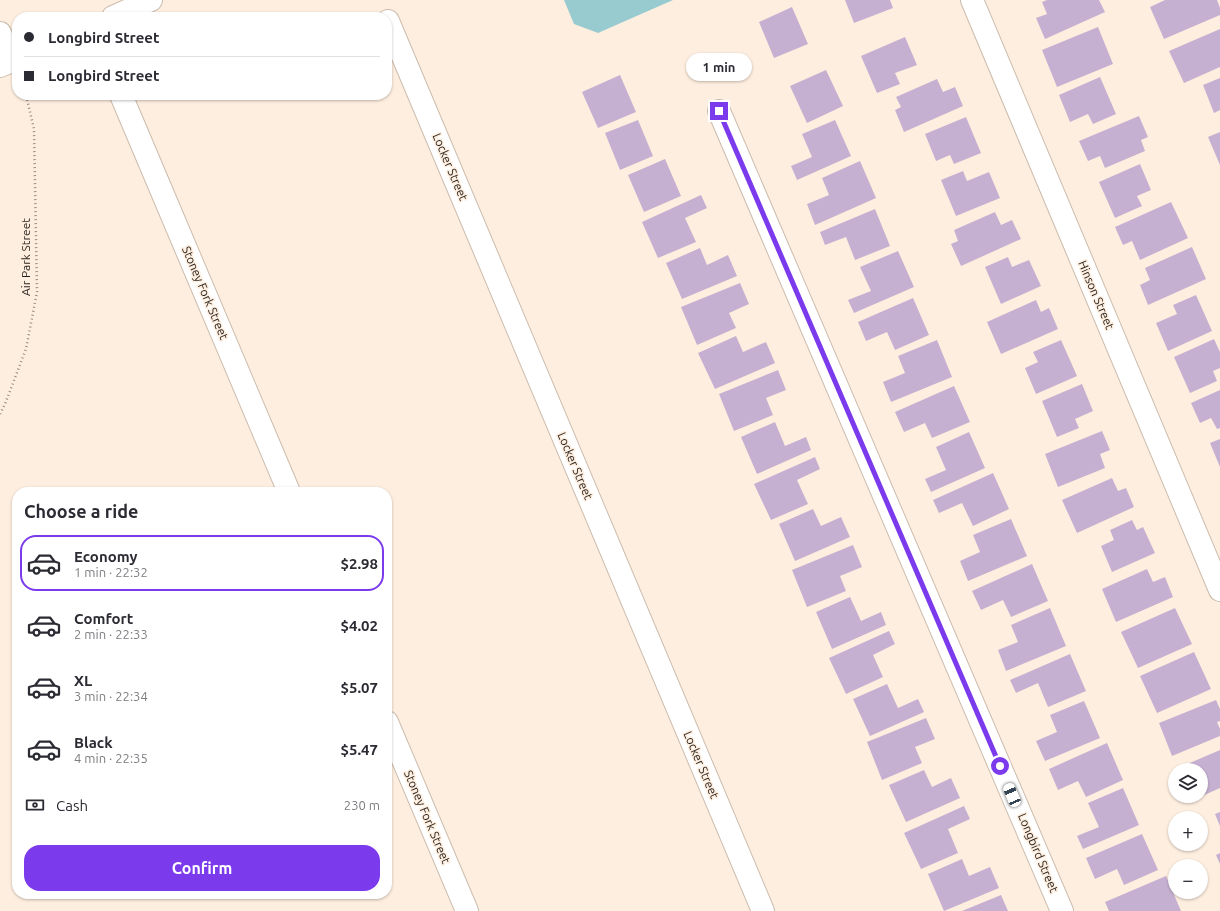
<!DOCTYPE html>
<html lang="en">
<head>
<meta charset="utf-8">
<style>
	body { margin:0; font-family:Ubuntu,sans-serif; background:#f7f7f7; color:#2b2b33; height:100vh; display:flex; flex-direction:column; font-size:15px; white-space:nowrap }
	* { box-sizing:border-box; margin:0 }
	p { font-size:13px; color:#7c7c81 }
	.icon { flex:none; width:22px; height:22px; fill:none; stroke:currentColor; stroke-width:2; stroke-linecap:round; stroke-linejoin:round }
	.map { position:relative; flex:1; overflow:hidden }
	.panel { position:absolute; left:12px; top:487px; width:380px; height:412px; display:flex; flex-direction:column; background:#fff; border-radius:16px; box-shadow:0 1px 3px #0004 }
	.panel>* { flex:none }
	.banner { position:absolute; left:12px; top:12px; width:380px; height:88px; border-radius:16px; box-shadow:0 1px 3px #0004; display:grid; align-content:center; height:88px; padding:0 12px; background:#fff }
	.buttons { position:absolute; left:1168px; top:763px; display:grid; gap:8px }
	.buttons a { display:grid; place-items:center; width:40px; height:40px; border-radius:50%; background:#fff; box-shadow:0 1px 3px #0004; font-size:20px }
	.end { position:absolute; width:18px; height:18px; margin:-9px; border:5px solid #7c3aed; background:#fff; box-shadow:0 0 0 2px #fff }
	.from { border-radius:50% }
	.bubble { position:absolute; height:28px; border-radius:14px; background:#fff; box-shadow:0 1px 3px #0004; font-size:13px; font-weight:700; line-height:28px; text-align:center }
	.car { position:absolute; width:12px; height:24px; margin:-12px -6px; border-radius:5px; box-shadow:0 0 3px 1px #0007; background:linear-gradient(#fff 24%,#345 0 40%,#fff 0 76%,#345 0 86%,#fff 0) }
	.banner b { display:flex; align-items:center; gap:14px; height:38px; font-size:15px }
	.banner b+b { border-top:1px solid #e1e1e2 }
	.banner i { width:10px; height:10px; background:#2b2b33 }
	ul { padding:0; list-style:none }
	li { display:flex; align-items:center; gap:12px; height:56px; margin:0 8px 6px; padding:0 4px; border:2px solid transparent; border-radius:16px }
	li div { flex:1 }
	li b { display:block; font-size:15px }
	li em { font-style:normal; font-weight:700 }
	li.active { border-color:#7c3aed }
	li>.icon { width:36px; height:36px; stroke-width:1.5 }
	h2 { padding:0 12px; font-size:18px; line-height:48px }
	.pay { display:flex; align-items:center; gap:10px; height:44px; padding:0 12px; font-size:15px }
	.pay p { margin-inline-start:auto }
	.primary-button { display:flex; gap:8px; margin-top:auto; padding:8px 12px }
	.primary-button a { flex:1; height:46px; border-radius:16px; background:#7c3aed; color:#fff; font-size:16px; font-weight:700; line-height:46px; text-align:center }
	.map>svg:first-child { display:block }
</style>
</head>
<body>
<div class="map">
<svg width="1220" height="911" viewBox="0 0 1220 911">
	<rect width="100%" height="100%" fill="#feeedf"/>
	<!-- water -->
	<path fill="#98cbd0" d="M564,0h109l-75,33 -24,-9z"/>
	<!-- building -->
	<path fill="#c6b0d2" d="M845,0h45l3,8 -39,15z
		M1047,0h52l6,12 -60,27 -9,-21 11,-4 -5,-12z
		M1165,0h52l3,8v7l-56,24 -14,-32z
		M792,7l16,37 -34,14 -15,-36z
		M1098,27l15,37 -56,23 -15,-37z
		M1220,29v38l-36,16 -15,-32z
		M905,37l12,28 -22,8 5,11 -23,9 -16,-37z
		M826,70l17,36 -36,17 -17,-37z
		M620,75l16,37 -38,16 -16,-36z
		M1100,77l16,37 -23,10 -5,-10 -18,8 -11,-27z
		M1220,78v32l-6,3 -11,-28z
		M937,79l6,13 12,-5 8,19 -59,26 -9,-22 6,-3 -5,-10z
		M1139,116l9,21 -7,3 4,11 -40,17 -5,-12 -12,5 -9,-20z
		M966,117l15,36 -27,11 -4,-9 -14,6 -11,-27z
		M638,120l15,36 -33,14 -15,-37z
		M835,120l16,36 -54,24 -6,-14 21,-9 -10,-23z
		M1220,132v33l-12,-28z
		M665,159l16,37 -37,16 -16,-37z
		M860,161l16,37 -61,27 -8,-21 22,-9 -7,-17z
		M1140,164l11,26 -14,6 5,10 -27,12 -16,-36z
		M963,171l4,10 22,-9 11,26 -44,18 -15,-36z
		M701,195l6,13 -22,10 11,24 -38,16 -16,-36z
		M1171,202l17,36 -48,22 -8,-19 -9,4 -8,-18z
		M875,209l15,37 -35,14 -9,-23 -21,8 -5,-13z
		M995,212l6,13 11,-5 9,19 -60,27 -10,-22 7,-3 -4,-11z
		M1192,247l14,32 -58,26 -8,-20 10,-5 -5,-12z
		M700,248l7,17 21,-10 9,21 -55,23 -16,-36z
		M898,251l16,36 -60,26 -6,-13 23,-9 -11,-24z
		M1008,257l4,10 17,-7 12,26 -40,18 -16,-37z
		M740,283l9,21 -20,9 7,15 -39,17 -16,-38z
		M1196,295l16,36 -44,20 -12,-28 21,-9 -4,-9z
		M913,298l16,37 -34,15 -8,-18 -21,9 -8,-19z
		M1036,300l5,12 8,-4 9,21 -57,25 -14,-32z
		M736,336l7,16 23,-10 9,21 -60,26 -17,-36z
		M1214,339l6,13v16l-7,3 4,10 -27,12 -16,-36z
		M937,340l15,37 -61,25 -8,-20 22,-9 -7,-17z
		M1061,340l16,36 -41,18 -11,-26 13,-6 -5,-10z
		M778,370l8,20 -20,8 7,17 -39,16 -15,-37z
		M1082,384l11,27 -18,8 4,9 -22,9 -15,-36z
		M954,386l16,36 -38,16 -7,-15 -21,9 -9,-20z
		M1220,390v38l-3,1 -6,-11 -11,5 -9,-20z
		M775,422l10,24 21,-9 5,13 -54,24 -16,-37z
		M1102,431l8,19 -10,4 5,14 -47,19 -13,-33z
		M969,432l16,36 -54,24 -6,-13 21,-9 -10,-23z
		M1220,439v28l-10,-24z
		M815,457l5,12 -23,11 11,24 -37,16 -17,-36z
		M993,473l16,36 -36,17 -11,-23 -23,10 -6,-13z
		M1112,478l6,13 8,-3 8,19 -57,26 -15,-33z
		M813,509l8,17 20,-9 9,20 -55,24 -16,-37z
		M1011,519l16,37 -59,25 -8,-20 20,-9 -7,-17z
		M1132,520l5,10 6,-3 12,26 -43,19 -11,-26 13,-6 -4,-10z
		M853,545l9,22 -22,9 6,15 -39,16 -15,-37z
		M1032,564l16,37 -37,16 -8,-17 -22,10 -9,-19z
		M1147,569l6,13 12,-5 8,20 -57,25 -14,-33z
		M850,597l11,24 20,-9 5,13 -54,24 -16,-37z
		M1050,608l16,38 -60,25 -8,-21 20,-8 -7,-17z
		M1175,608l17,36 -54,24 -17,-36z
		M889,631l6,13 -22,11 10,22 -37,17 -17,-36z
		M1194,652l17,37 -54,24 -17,-37z
		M1070,654l16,37 -38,16 -10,-24 -22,10 -6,-13z
		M887,684l11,24 20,-9 6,13 -54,24 -17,-37z
		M1216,700l4,9v12l-3,1 3,7v7l-48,20 -13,-33z
		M1084,701l16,37 -55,23 -9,-20 21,-9 -7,-17z
		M926,718l9,21 -20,8 7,16 -40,17 -15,-38z
		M1107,743l16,37 -37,17 -8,-16 -20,9 -9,-21z
		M1220,750v38l-27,12 -2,-4h10v-26h-22l-1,-2z
		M924,770l8,17 19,-9 9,20 -54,24 -17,-37z
		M1123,788l16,37 -56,24 -6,-13 22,-9 -11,-24z
		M964,806l6,13 -22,10 10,24 -37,16 -17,-36z
		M1220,812v14l-5,-12z
		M1142,834l16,36 -34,15 -7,-16 -22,10 -9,-21z
		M1220,853v11l-4,-9z
		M962,859l7,17 21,-9 9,21 -55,23 -16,-37z
		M1166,876l15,35h-72l-4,-9z
		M1001,895l7,16h-46z"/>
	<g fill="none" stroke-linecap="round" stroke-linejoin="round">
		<defs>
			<path id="street" d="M972,0l248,590
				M388,21l375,890
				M0,33l12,28
				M719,111l343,800"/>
			<path id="secondary" d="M113,17l38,-17
				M0,66l17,-7
				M121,95l168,397
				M387,722l80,189"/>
		</defs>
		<!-- street casing -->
		<use href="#street" stroke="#cbbcad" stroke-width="24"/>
		<!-- secondary casing -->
		<use href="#secondary" stroke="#cbbcad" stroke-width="24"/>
		<!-- path -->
		<path stroke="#968b80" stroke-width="2.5" stroke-dasharray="1 3" stroke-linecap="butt" d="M0,414l5,-10 21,-55 11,-57 -3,-163 -8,-34"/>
		<!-- street -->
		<use href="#street" stroke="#fff" stroke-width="22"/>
		<!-- secondary -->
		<use href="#secondary" stroke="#fff" stroke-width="22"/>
	</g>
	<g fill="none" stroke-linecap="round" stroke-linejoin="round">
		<!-- route -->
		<path stroke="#7c3aed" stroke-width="5" d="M719,111l281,655"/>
	</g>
	<g text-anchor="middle" stroke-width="3" stroke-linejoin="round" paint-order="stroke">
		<!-- street labels -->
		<g font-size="12" fill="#241e19" stroke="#feeedf">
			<text transform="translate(450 167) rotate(67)" y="4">Locker Street</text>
			<text transform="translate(26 257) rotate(-90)" y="4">Air Park Street</text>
			<text transform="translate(205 293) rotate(67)" y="4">Stoney Fork Street</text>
			<text transform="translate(1096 295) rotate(67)" y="4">Hinson Street</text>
			<text transform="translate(575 466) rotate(67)" y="4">Locker Street</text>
			<text transform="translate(701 765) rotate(67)" y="4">Locker Street</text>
			<text transform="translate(427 817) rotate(67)" y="4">Stoney Fork Street</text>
			<text transform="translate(1038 853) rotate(67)" y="4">Longbird Street</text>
		</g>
	</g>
</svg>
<div class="buttons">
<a><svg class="icon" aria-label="layers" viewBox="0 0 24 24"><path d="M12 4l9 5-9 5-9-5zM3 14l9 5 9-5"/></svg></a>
<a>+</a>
<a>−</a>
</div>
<i class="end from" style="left:1000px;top:766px"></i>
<i class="end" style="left:719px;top:111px"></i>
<div class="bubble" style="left:686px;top:53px;width:66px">1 min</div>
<i class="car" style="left:1012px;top:795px;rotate:337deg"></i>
<div class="banner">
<b><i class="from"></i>Longbird Street</b>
<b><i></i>Longbird Street</b>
</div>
<section class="panel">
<h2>Choose a ride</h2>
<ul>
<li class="active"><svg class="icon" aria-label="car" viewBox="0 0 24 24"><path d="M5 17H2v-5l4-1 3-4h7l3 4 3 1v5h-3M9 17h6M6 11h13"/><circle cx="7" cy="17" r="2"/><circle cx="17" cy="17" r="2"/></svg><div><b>Economy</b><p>1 min · 22:32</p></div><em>$2.98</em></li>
<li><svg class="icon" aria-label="car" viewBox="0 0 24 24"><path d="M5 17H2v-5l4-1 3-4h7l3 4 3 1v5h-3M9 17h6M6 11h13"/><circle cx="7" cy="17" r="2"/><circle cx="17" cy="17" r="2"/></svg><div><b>Comfort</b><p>2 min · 22:33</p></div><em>$4.02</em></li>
<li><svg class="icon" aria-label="car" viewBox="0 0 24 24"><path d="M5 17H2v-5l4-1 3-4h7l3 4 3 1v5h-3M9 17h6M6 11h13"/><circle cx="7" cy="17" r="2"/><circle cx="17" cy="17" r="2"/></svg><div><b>XL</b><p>3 min · 22:34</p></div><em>$5.07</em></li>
<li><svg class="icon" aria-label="car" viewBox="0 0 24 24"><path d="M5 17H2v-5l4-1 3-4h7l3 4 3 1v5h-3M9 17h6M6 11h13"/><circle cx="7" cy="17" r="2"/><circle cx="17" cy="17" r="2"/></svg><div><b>Black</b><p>4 min · 22:35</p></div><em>$5.47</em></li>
</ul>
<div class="pay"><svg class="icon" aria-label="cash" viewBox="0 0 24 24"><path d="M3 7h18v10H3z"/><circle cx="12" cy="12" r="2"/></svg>Cash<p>230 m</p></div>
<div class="primary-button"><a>Confirm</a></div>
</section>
</div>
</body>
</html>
